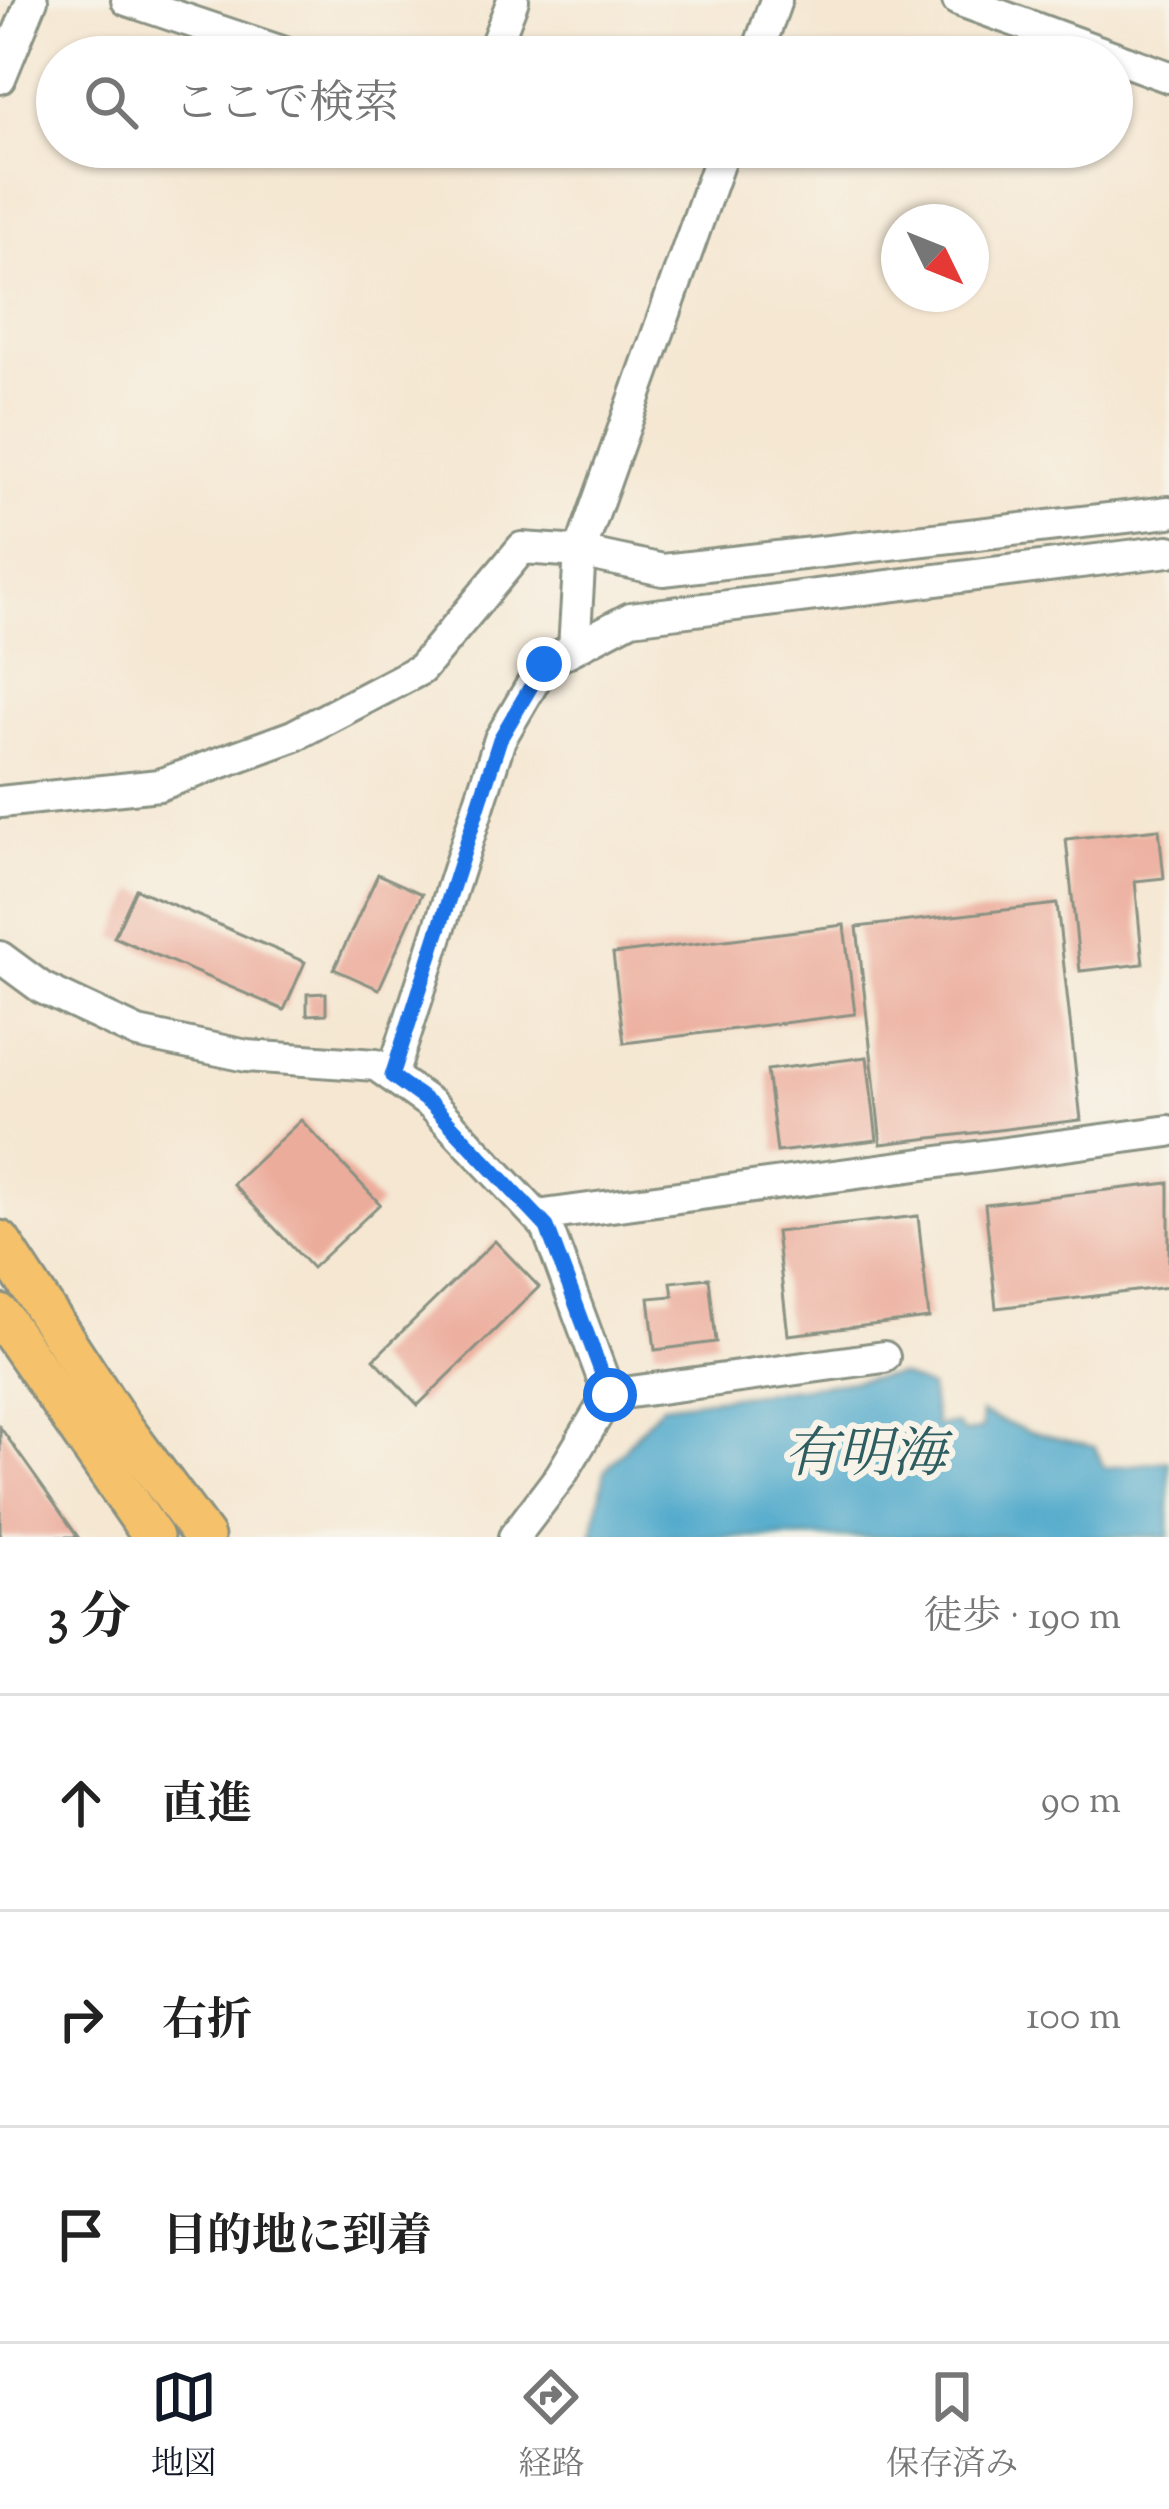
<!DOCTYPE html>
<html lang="ja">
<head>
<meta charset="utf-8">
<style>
	:root { --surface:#fff; --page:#f2f2f2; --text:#222; --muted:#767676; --line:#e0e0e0; --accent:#111827 }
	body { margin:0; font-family:"Sorts Mill Goudy","Noto Serif JP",serif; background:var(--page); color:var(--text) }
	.compass { position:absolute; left:881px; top:204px; width:108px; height:108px; border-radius:50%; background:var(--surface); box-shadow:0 3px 9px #0004; rotate:133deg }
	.stop { position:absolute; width:36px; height:36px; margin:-27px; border:9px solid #1a73e8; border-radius:50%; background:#fff }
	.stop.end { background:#1a73e8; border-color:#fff; box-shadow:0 3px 12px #0008 }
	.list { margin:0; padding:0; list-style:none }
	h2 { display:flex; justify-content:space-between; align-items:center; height:156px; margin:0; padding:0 48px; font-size:51px }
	h2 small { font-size:39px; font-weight:400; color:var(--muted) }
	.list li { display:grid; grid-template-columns:78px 1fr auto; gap:36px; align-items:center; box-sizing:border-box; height:216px; padding:0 48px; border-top:3px solid var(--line) }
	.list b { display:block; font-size:45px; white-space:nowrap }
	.list em { font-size:39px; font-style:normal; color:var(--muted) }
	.icon { flex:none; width:66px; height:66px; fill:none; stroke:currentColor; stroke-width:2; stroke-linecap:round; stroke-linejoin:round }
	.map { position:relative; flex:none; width:1169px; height:1537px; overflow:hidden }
	.search { position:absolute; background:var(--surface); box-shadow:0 3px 9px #0004; left:36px; right:36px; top:36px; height:132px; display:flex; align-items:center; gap:30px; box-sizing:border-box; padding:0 42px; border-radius:66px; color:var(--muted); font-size:45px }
	.sheet { height:804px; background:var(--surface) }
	nav { display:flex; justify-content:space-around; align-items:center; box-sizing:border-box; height:168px; border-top:3px solid var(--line); background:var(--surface); font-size:33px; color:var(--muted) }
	nav a { display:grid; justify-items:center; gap:6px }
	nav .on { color:var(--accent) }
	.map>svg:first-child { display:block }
	.water { fill:#4da8cb; stroke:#367280; stroke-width:3 }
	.building { fill:#ecac9b }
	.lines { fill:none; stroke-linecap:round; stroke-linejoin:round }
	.minor-casing { stroke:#8a9283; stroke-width:36 }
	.major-casing { stroke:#8a9283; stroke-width:45 }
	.minor { stroke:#fff; stroke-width:30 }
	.major { stroke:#f5c16b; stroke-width:39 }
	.route { stroke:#1a73e8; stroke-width:15 }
	.labels { text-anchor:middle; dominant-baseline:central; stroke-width:12; stroke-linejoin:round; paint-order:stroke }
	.water-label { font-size:54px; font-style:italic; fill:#2d5d61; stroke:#f7f3e8 }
</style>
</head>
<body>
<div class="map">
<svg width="1169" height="1537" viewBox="0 0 1169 1537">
	<rect width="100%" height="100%" fill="#f7f3e8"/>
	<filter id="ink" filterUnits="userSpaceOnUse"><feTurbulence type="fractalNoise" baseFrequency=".00833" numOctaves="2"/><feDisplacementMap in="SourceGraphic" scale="24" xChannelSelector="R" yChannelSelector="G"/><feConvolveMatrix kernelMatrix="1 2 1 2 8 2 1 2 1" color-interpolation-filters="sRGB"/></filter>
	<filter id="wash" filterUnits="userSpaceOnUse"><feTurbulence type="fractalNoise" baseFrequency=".004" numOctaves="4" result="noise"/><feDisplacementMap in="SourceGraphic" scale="48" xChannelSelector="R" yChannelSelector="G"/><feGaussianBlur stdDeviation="2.7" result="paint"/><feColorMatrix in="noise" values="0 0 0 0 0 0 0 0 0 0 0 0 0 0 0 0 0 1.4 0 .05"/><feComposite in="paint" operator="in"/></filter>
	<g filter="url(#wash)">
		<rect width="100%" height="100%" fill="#f5e7d2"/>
		<polygon class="water" points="899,1375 930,1388 936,1426 956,1424 964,1433 982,1429 981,1413 1026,1431 1095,1447 1104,1468 1169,1461 1169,1537 592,1537 605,1471 662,1405"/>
		<g id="blocks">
			<g class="building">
				<polygon points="1159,829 1164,878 1135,881 1143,964 1080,971 1066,839"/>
				<polygon points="378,874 422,894 379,989 334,969"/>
				<polygon points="136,889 305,962 284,1010 114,937"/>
				<polygon points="1057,904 1081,1120 881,1144 857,927"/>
				<polygon points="844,925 855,1014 624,1043 613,954"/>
				<polygon points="326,993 326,1014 307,1015 307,994"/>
				<polygon points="867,1057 877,1140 777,1152 767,1070"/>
				<polygon points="301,1120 380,1204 312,1268 233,1184"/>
				<polygon points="1169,1183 1169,1287 996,1308 985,1204"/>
				<polygon points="918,1216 929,1318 788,1335 776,1232"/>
				<polygon points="495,1241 539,1287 418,1405 374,1359"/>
				<polygon points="709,1278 716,1342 655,1350 649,1298 673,1296 671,1282"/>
				<polygon points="0,1427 78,1537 0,1537"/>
			</g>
		</g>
	</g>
	<g filter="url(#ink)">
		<use href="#blocks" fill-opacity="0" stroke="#8a9283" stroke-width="3"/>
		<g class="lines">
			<defs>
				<g id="minor">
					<polyline points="127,0 297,57"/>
					<polyline points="958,0 1169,77"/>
					<polyline points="491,57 513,0"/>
					<polyline points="756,57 776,0"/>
					<polyline points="0,78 32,0"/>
					<polyline points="574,648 580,552 724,147"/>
					<polyline points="0,802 159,785 293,736 421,669 522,548 580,552 663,570 1169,512"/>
					<polyline points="0,957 42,988 138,1033 247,1056 376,1065 432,1105 547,1227 609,1395"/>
					<polyline points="392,1076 500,739 544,664 631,618 1169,551"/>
					<polyline points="537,1216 1169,1131"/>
					<polyline points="609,1395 884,1357"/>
					<polyline points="514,1537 561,1475 609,1395"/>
				</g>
				<g id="major">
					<polyline points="0,1241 120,1424 204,1537"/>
					<polyline points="0,1315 153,1537"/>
				</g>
			</defs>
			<use href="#minor" class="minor-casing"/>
			<use href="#major" class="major-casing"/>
			<use href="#minor" class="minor"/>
			<use href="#major" class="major"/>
		</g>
	</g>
	<g class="lines" filter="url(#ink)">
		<polyline class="route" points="544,664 500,739 392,1076 432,1105 547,1227 610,1395"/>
	</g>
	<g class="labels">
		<g class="water-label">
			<text x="865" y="1458">有明海</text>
		</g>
	</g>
</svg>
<svg class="compass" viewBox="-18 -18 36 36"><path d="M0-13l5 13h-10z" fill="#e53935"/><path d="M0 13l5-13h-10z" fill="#767676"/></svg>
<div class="stop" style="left:610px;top:1395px"></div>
<div class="stop end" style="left:544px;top:664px"></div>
<div class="search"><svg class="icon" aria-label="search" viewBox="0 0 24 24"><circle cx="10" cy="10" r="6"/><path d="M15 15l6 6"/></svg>ここで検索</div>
</div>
<section class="sheet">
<h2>3 分<small>徒歩 · 190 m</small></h2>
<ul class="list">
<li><svg class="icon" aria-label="ahead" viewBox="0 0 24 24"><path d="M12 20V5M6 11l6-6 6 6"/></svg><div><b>直進</b></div><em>90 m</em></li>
<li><svg class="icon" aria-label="right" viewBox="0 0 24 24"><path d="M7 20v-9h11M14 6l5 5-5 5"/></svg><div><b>右折</b></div><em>100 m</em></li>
<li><svg class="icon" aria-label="arrive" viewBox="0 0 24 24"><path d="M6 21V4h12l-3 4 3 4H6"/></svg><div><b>目的地に到着</b></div></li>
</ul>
</section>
<nav>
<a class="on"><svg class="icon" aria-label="map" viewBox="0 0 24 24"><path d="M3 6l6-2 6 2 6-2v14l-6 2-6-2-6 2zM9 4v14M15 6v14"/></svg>地図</a>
<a><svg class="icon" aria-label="directions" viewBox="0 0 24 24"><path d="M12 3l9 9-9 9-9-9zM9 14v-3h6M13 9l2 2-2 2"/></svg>経路</a>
<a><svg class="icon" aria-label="saved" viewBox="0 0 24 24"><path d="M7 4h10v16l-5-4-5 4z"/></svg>保存済み</a>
</nav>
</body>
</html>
